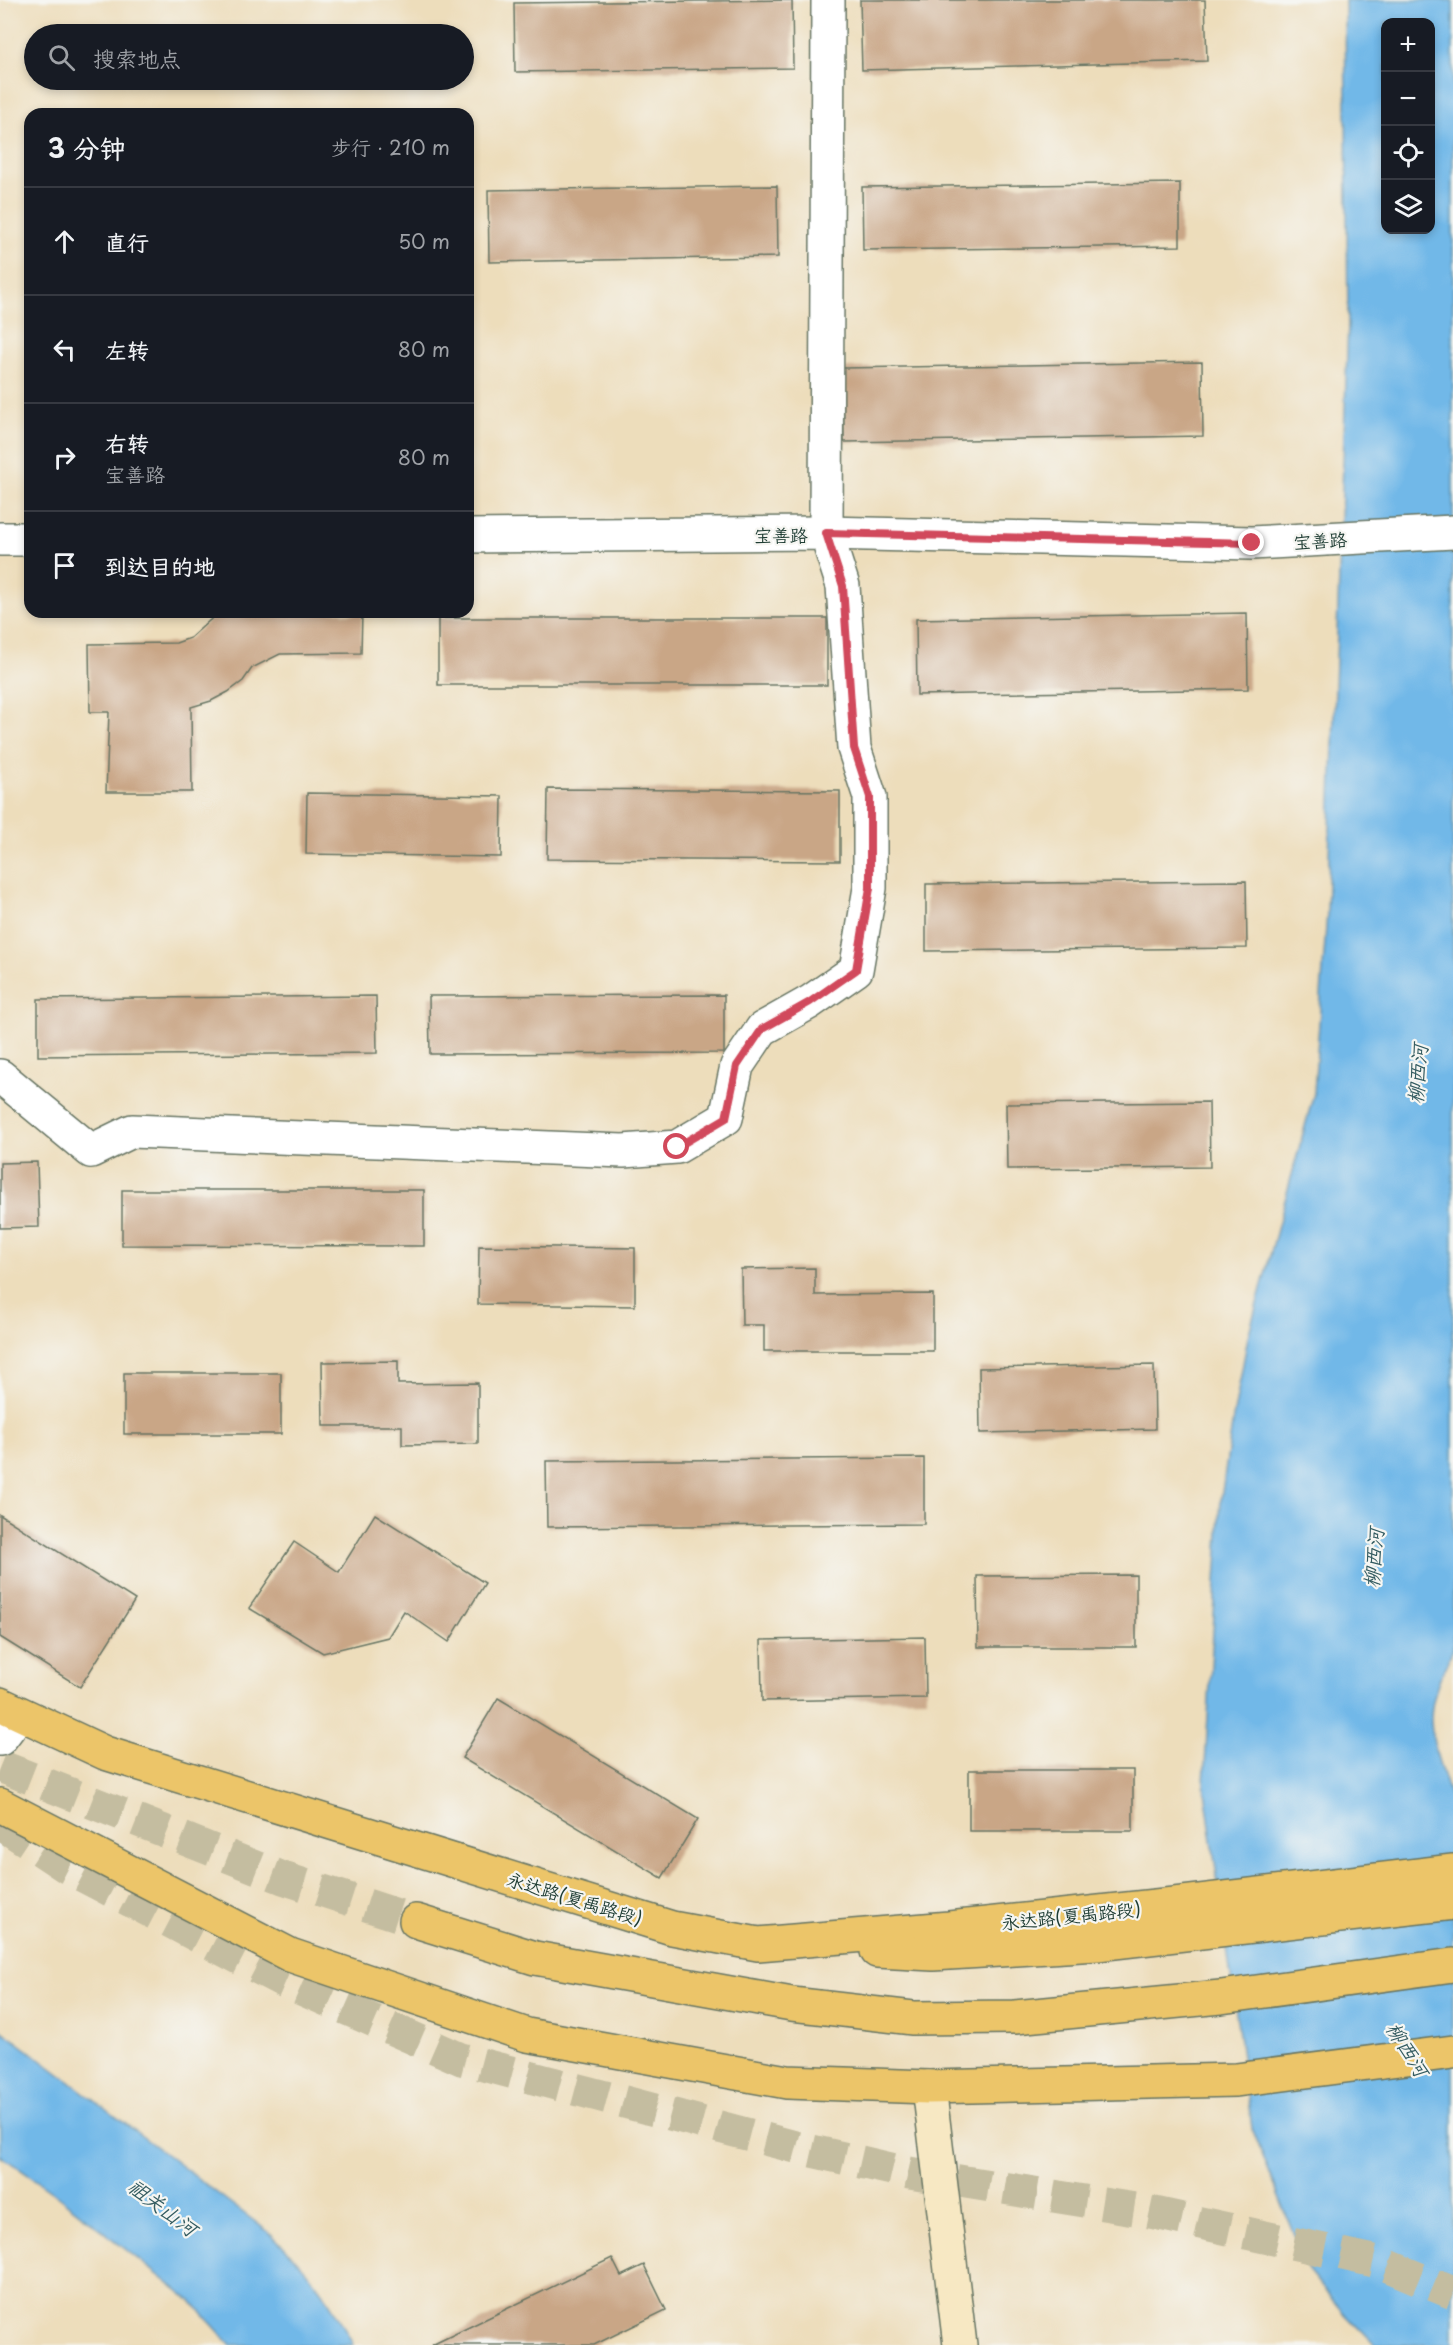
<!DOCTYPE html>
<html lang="zh">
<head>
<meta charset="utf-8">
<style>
	:root { --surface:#171b24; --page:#20242c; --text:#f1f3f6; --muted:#9ea1a6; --line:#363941 }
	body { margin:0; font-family:"Playpen Sans","LXGW WenKai TC",sans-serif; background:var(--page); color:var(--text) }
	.controls { position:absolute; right:18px; top:18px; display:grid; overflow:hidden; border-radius:12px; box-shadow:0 3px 9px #0003 }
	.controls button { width:54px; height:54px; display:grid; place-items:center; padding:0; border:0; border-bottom:2px solid var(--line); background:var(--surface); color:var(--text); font:30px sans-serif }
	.stop { position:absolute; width:18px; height:18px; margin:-14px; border:4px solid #d1495b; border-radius:50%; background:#fff }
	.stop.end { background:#d1495b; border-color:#fff; box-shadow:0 2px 6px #0008 }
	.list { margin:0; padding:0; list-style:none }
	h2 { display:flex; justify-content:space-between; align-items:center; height:78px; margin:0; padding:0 24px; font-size:26px }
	h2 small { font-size:20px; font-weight:400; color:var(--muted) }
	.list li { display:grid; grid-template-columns:39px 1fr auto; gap:18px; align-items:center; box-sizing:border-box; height:108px; padding:0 24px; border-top:2px solid var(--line) }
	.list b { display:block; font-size:22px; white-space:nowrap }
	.list p { margin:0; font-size:20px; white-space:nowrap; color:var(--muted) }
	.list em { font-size:20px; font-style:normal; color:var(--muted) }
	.icon { flex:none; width:33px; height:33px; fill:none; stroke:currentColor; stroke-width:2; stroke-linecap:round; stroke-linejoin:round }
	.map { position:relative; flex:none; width:1453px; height:2345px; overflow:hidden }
	.search { position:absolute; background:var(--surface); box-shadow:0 3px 9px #0003; left:24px; top:24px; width:450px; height:66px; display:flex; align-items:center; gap:15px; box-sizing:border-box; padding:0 21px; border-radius:33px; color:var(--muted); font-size:22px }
	.panel { position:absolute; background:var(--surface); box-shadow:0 3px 9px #0003; left:24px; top:108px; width:450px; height:510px; border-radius:18px }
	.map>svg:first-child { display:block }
	.water { fill:#71b8e8; stroke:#487a8e; stroke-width:1.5; fill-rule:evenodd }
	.building { fill:#c9a686 }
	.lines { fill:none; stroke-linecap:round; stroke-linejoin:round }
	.trunk-tunnel { stroke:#c4bda0; stroke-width:33; stroke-dasharray:33 16; stroke-linecap:butt }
	.minor-casing { stroke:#677563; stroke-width:36 }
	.tertiary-casing { stroke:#677563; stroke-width:36 }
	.secondary-casing { stroke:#677563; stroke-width:36 }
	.primary-casing { stroke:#677563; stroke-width:36 }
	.trunk-casing { stroke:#677563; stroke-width:36 }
	.minor { stroke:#fff; stroke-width:33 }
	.tertiary { stroke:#fff; stroke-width:33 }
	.secondary { stroke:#f7e8c3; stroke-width:33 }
	.primary { stroke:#ecc569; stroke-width:33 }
	.trunk { stroke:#ecc569; stroke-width:33 }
	.route { stroke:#d1495b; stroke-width:8 }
	.labels { text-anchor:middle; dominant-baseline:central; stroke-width:4.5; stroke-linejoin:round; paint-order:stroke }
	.street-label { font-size:18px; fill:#1f3d34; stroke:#f6f6f2 }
	.water-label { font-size:20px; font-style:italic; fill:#345c61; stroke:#f6f6f2 }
</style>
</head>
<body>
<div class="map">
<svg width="1453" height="2345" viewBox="0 0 1453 2345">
	<rect width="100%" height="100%" fill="#f6f6f2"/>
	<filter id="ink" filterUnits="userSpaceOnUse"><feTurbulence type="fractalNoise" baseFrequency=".0167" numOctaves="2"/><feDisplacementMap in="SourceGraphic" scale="12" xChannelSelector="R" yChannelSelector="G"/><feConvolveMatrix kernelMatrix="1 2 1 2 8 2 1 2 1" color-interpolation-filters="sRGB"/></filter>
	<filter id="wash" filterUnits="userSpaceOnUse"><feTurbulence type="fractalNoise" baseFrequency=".008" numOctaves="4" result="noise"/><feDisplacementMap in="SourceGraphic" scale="24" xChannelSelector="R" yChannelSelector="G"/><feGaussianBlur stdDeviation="1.35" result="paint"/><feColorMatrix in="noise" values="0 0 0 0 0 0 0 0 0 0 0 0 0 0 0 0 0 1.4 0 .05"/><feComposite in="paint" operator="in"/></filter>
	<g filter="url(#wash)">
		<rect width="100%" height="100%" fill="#edddbb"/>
		<g class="water">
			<path d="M1345,0H1453V1649C1443,1671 1431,1695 1431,1720C1432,1749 1445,1779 1453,1807V2345H1375L1340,2309L1308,2270L1252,2128L1204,1783L1221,1499L1233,1418L1248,1337L1314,1093L1327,913L1348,324ZM1386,22H1430V230H1386Z"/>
			<path d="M0,2029L270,2233C307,2268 332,2300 353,2345H231L190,2300L54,2193L0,2155Z"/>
		</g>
		<g id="blocks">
			<g class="building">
				<polygon points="792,0 793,68 515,72 514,3"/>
				<polygon points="860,0 1205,0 1207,61 862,70"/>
				<polygon points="1180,183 1180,246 863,250 862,187"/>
				<polygon points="777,186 778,257 489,262 488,190"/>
				<polygon points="1202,362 1203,436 844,442 843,368"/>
				<polygon points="219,612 343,612 343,614 362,614 361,653 280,654 252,668 243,681 228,692 211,701 191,707 192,792 106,792 109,712 90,712 89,644 176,643 190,638"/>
				<polygon points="1247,613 1248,689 917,695 916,619"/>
				<rect x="438" y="618" width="389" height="67"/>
				<polygon points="548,789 840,791 840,861 547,859"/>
				<polygon points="307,793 502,796 501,857 306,854"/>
				<polygon points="1246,881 1247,948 926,951 926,884"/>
				<polygon points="724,995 724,1053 430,1054 429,996"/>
				<polygon points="376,996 377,1053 38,1056 38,999"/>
				<polygon points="1209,1102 1210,1167 1007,1169 1006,1104"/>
				<polygon points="37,1162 39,1227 0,1228 0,1163"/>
				<polygon points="122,1190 424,1190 424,1246 122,1245"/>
				<polygon points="479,1246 635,1248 635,1306 478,1304"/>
				<polygon points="815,1268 815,1295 933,1294 933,1351 764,1351 764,1325 742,1325 741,1269"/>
				<polygon points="398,1361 398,1384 478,1383 478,1444 402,1445 402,1426 323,1426 322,1362"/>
				<polygon points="1154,1365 1155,1429 980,1433 979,1368"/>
				<rect x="124" y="1373" width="157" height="61"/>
				<polygon points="924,1458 924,1524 547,1527 546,1461"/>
				<polygon points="375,1514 485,1583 449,1642 404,1611 388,1637 323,1653 249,1608 294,1542 339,1572"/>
				<polygon points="0,1515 135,1600 80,1687 0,1637"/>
				<polygon points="1136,1575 1136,1647 978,1647 977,1576"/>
				<polygon points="925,1637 926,1698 762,1701 761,1640"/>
				<polygon points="498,1698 698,1819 662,1878 462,1758"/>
				<rect x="969" y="1770" width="164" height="61"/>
				<polygon points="612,2258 621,2276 644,2265 666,2310 594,2345 432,2345"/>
			</g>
		</g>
	</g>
	<g filter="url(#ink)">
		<use href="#blocks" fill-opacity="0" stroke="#677563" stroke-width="1.5"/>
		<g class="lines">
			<g class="trunk-tunnel">
				<polyline points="0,1766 283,1878 416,1921"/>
				<polyline points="0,1823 68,1868 283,1981 461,2059 803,2149 909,2173 1141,2210 1379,2262 1453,2293"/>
			</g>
			<defs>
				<g id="minor">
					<polyline points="468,536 826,533 1252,543 1453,532"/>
					<polyline points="0,539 30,539"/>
					<polyline points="0,1076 91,1151 132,1131 623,1151 677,1147 726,1118 737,1066 762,1029 810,1002 856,970 870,888 870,797 854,748 843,586 826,533 828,0"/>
				</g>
				<polyline id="tertiary" points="0,1739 19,1714"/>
				<polyline id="secondary" points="929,2087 960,2345"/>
				<g id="primary">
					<polyline points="0,1704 105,1753 672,1928 758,1944 949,1928 1174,1904 1453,1871"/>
					<polyline points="0,1805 290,1955 527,2035 787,2082 929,2087 1236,2080 1453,2052"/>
					<polyline points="877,1951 933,1954 1097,1944 1453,1903"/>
				</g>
				<polyline id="trunk" points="416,1921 535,1958 792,2004 913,2018 1015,2017 1221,1997 1453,1965"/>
			</defs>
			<use href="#minor" class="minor-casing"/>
			<use href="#tertiary" class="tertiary-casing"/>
			<use href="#secondary" class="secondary-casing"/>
			<use href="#primary" class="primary-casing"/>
			<use href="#trunk" class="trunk-casing"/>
			<use href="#minor" class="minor"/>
			<use href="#tertiary" class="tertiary"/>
			<use href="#secondary" class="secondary"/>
			<use href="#primary" class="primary"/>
			<use href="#trunk" class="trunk"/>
		</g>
	</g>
	<g class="lines" filter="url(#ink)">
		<polyline class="route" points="677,1147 726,1118 737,1066 762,1029 810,1002 856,970 870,888 870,797 854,748 843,586 826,533 1252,543"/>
	</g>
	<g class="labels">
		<g class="street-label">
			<text x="781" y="534">宝善路</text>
			<text transform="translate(1320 540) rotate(-3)">宝善路</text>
			<text transform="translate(575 1898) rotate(17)">永达路(夏禹路段)</text>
			<text transform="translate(1071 1915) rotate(-6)">永达路(夏禹路段)</text>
		</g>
		<g class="water-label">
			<text transform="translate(1417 1074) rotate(-85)">柳西河</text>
			<text transform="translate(1373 1558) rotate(-85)">柳西河</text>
			<text transform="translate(1408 2049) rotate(58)">柳西河</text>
			<text transform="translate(163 2207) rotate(37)">祖关山河</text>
		</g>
	</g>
</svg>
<div class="controls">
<button>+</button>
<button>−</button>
<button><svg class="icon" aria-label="locate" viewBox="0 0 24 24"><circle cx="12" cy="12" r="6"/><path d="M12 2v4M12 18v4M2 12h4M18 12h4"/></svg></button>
<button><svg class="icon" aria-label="layers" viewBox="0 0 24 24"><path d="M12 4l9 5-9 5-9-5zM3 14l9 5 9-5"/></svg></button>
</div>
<div class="stop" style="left:677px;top:1147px"></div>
<div class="stop end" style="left:1252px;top:543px"></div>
<div class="search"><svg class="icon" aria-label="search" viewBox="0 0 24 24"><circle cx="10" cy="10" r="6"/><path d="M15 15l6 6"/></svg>搜索地点</div>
<section class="panel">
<h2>3 分钟<small>步行 · 210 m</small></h2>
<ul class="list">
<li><svg class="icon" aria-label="ahead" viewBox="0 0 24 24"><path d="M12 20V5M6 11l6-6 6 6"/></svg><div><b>直行</b></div><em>50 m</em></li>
<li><svg class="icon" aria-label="left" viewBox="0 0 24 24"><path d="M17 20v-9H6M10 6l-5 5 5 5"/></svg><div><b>左转</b></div><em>80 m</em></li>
<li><svg class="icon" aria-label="right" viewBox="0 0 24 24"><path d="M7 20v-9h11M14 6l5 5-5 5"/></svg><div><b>右转</b><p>宝善路</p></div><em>80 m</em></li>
<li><svg class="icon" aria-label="arrive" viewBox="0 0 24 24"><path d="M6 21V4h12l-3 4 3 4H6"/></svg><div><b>到达目的地</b></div></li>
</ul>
</section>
</div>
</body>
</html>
